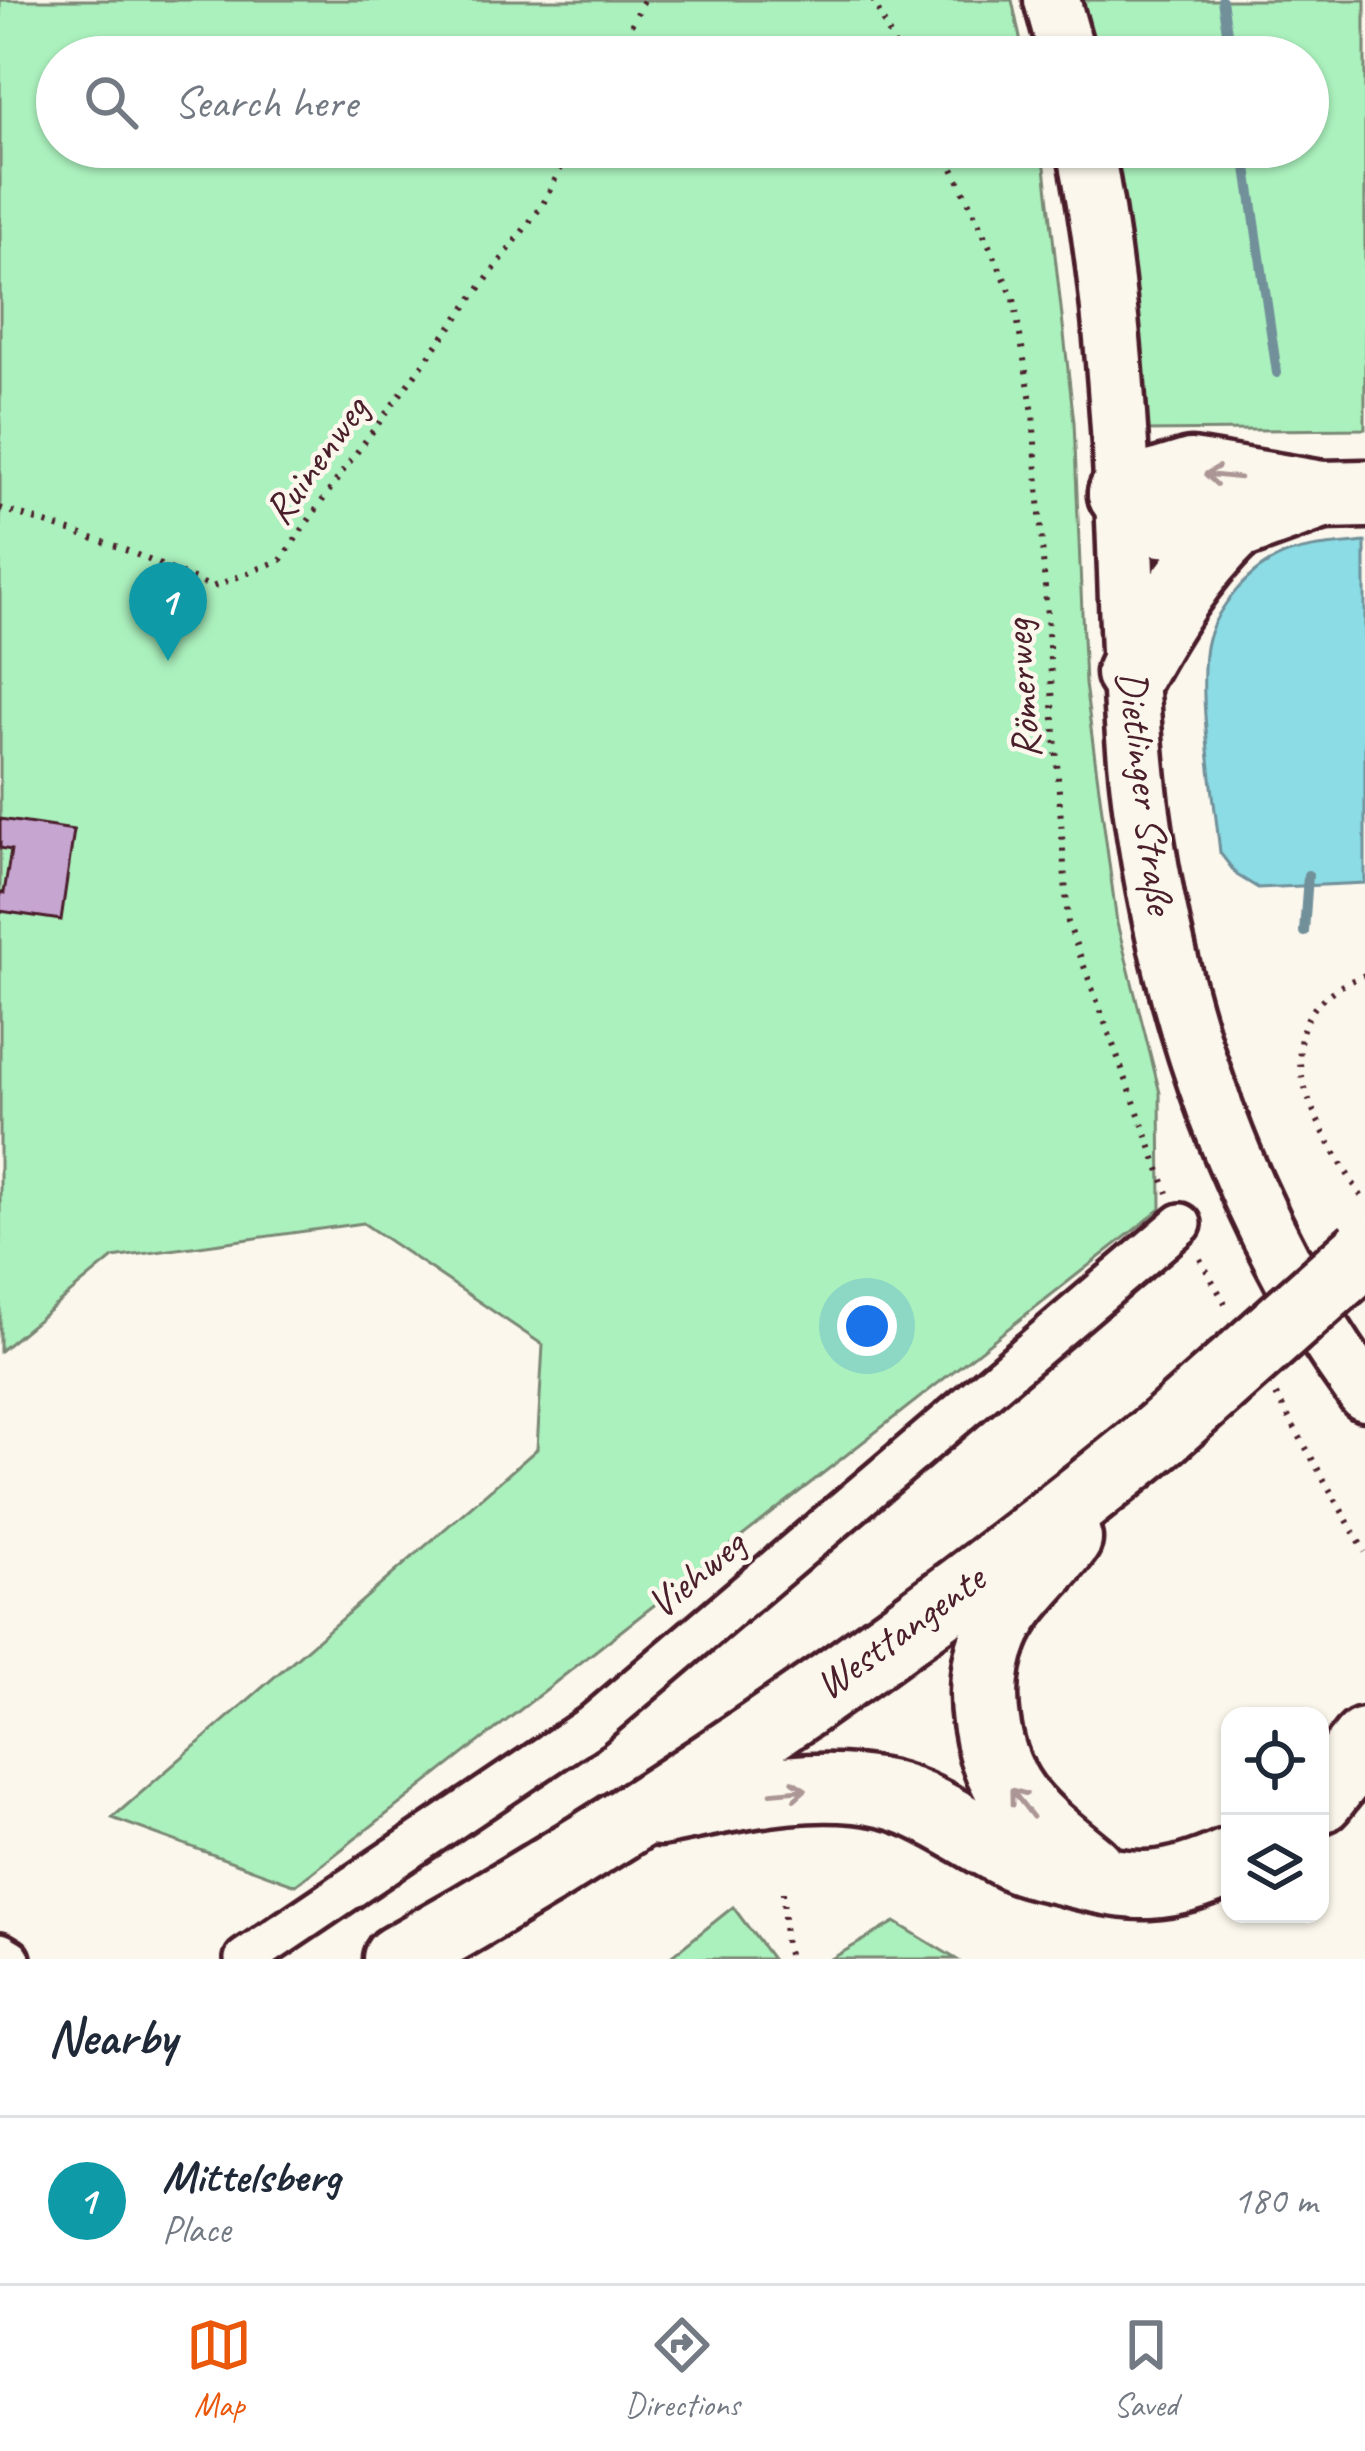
<!DOCTYPE html>
<html lang="en">
<head>
<meta charset="utf-8">
<style>
	:root { --surface:#fff; --page:#f2f2f3; --text:#1f2937; --muted:#747a83; --line:#e0e1e3; --accent:#ea580c }
	body { margin:0; font-family:Caveat,sans-serif; background:var(--page); color:var(--text) }
	.controls { position:absolute; right:36px; bottom:36px; display:grid; overflow:hidden; border-radius:24px; box-shadow:0 3px 9px #0004 }
	.controls button { width:108px; height:108px; display:grid; place-items:center; padding:0; border:0; border-bottom:3px solid var(--line); background:var(--surface); color:var(--text); font:60px sans-serif }
	.you { position:absolute; left:867px; top:1326px; width:42px; height:42px; margin:-30px; border:9px solid #fff; border-radius:50%; background:#1a73e8; box-shadow:0 0 0 18px #1a73e833 }
	.badge { display:grid; place-items:center; width:78px; height:78px; border-radius:50%; background:var(--accent); color:#fff; font-size:39px; font-weight:700 }
	.pin { position:absolute; translate:-50% -99px; filter:drop-shadow(0 3px 6px #0008) }
	.pin::after { content:''; position:absolute; top:63px; width:42px; height:36px; background:inherit; clip-path:polygon(0 0,100% 0,50% 100%) }
	.list { margin:0; padding:0; list-style:none }
	h2 { display:flex; justify-content:space-between; align-items:center; height:156px; margin:0; padding:0 48px; font-size:51px }
	h2 small { font-size:39px; font-weight:400; color:var(--muted) }
	.list li { display:grid; grid-template-columns:78px 1fr auto; gap:36px; align-items:center; box-sizing:border-box; height:168px; padding:0 48px; border-top:3px solid var(--line) }
	.list b { display:block; font-size:45px; white-space:nowrap }
	.list p { margin:0; font-size:39px; white-space:nowrap; color:var(--muted) }
	.list em { font-size:39px; font-style:normal; color:var(--muted) }
	.icon { flex:none; width:66px; height:66px; fill:none; stroke:currentColor; stroke-width:2; stroke-linecap:round; stroke-linejoin:round }
	.map { position:relative; flex:none; width:1365px; height:1959px; overflow:hidden }
	.search { position:absolute; background:var(--surface); box-shadow:0 3px 9px #0004; left:36px; right:36px; top:36px; height:132px; display:flex; align-items:center; gap:30px; box-sizing:border-box; padding:0 42px; border-radius:66px; color:var(--muted); font-size:45px }
	.sheet { height:324px; background:var(--surface) }
	nav { display:flex; justify-content:space-around; align-items:center; box-sizing:border-box; height:168px; border-top:3px solid var(--line); background:var(--surface); font-size:33px; color:var(--muted) }
	nav a { display:grid; justify-items:center; gap:6px }
	nav .on { color:var(--accent) }
	.map>svg:first-child { display:block }
	.green { fill:#abf1bd; stroke:#7a8874; stroke-width:3 }
	.water { fill:#8bdce4; stroke:#71909a; stroke-width:3 }
	.lines { fill:none; stroke-linecap:round; stroke-linejoin:round }
	.stream { stroke:#71909a; stroke-width:10 }
	.building { fill:#c6a6d1; stroke:#4a1f2b; stroke-width:3 }
	.street-casing { stroke:#4a1f2b; stroke-width:48 }
	.secondary-casing { stroke:#4a1f2b; stroke-width:63 }
	.highway-casing { stroke:#4a1f2b; stroke-width:75 }
	.path { stroke:#4a1f2b; stroke-width:6; stroke-dasharray:3 9; stroke-linecap:butt }
	.street { stroke:#fbf7ec; stroke-width:39 }
	.secondary { stroke:#fbf7ec; stroke-width:54 }
	.highway { stroke:#fbf7ec; stroke-width:66 }
	.highway-bridge-casing { stroke:#4a1f2b; stroke-width:75; stroke-linecap:butt }
	.highway-bridge { stroke:#fbf7ec; stroke-width:66 }
	.oneway { stroke:#ab9695 }
	.labels { text-anchor:middle; dominant-baseline:central; stroke-width:9; stroke-linejoin:round; paint-order:stroke }
	.street-label { font-size:42px; fill:#4a1f2b; stroke:#fbf7ec }
</style>
</head>
<body>
<div class="map">
<svg width="1365" height="1959" viewBox="0 0 1365 1959">
	<rect width="100%" height="100%" fill="#fbf7ec"/>
	<filter id="ink" filterUnits="userSpaceOnUse"><feTurbulence type="fractalNoise" baseFrequency=".00833" numOctaves="2"/><feDisplacementMap in="SourceGraphic" scale="24" xChannelSelector="R" yChannelSelector="G"/><feConvolveMatrix kernelMatrix="1 2 1 2 8 2 1 2 1" color-interpolation-filters="sRGB"/></filter>
	<g filter="url(#ink)">
		<g class="green">
			<polygon points="0,0 1012,0 1024,57 57,57 57,147 1041,147 1045,167 1074,422 1085,684 1117,923 1160,1093 1161,1209 296,1885 112,1818 537,1449 543,1345 363,1223 113,1258 0,1351"/>
			<polygon points="1084,0 1365,0 1365,429 1142,431 1113,147 1308,147 1308,57 1096,57"/>
			<polygon points="733,1907 772,1959 668,1959"/>
			<polygon points="895,1922 956,1959 831,1959"/>
		</g>
		<path class="water" d="M1365,542V883L1258,888L1237,875L1220,853C1215,801 1195,683 1208,638C1218,606 1250,569 1282,556C1307,546 1338,545 1365,542Z"/>
		<g class="lines">
			<g class="stream">
				<polyline points="1222,0 1231,57"/>
				<polyline points="1244,147 1277,373"/>
				<polyline points="1304,932 1308,875"/>
			</g>
		</g>
		<polygon class="building" points="0,819 74,830 61,920 0,911 0,892 4,893 11,850 0,848"/>
		<g class="lines">
			<defs>
				<g id="street">
					<polyline points="0,1953 10,1959"/>
					<polyline points="245,1959 591,1726 1181,1224"/>
				</g>
				<g id="secondary">
					<polyline points="1052,0 1068,57"/>
					<path d="M1085,147C1108,262 1117,382 1123,498C1128,601 1128,704 1141,806C1169,1014 1241,1223 1365,1393"/>
				</g>
				<g id="highway">
					<polyline points="1122,494 1191,473 1322,495 1365,494"/>
					<polyline points="1122,494 1161,523 1234,527 1322,495"/>
					<path d="M1130,673C1160,619 1189,571 1234,527"/>
					<path d="M1068,1539C1045,1571 1009,1599 995,1636C974,1688 984,1762 1021,1805C1041,1829 1067,1848 1091,1868"/>
					<polyline points="1320,1799 1365,1742"/>
					<path d="M659,1812C733,1798 811,1777 886,1794C935,1806 973,1838 1018,1859C1034,1866 1054,1868 1071,1873C1139,1890 1165,1891 1230,1862"/>
					<path d="M397,1959C666,1808 924,1628 1162,1433"/>
				</g>
			</defs>
			<use href="#street" class="street-casing"/>
			<use href="#secondary" class="secondary-casing"/>
			<use href="#highway" class="highway-casing"/>
			<g class="path">
				<polyline points="873,0 900,57"/>
				<polyline points="615,57 644,0"/>
				<polyline points="943,147 1014,299 1033,413 1068,923 1168,1193"/>
				<polyline points="0,508 116,546 212,587 281,560 348,464 543,204 571,147"/>
				<path d="M1365,975C1244,1019 1319,1129 1365,1202"/>
				<polyline points="1200,1259 1229,1310"/>
				<polyline points="1276,1395 1365,1552"/>
				<polyline points="783,1892 785,1946 790,1959"/>
			</g>
			<use href="#street" class="street"/>
			<use href="#secondary" class="secondary"/>
			<use href="#highway" class="highway"/>
			<defs>
				<polyline id="highway-bridge" points="1162,1433 1365,1252"/>
			</defs>
			<use href="#highway-bridge" class="highway-bridge-casing"/>
			<use href="#highway-bridge" class="highway-bridge"/>
		</g>
		<defs><path id="oneway-shaft" d="M-6 0H5M1.5-3L5.5 0L1.5 3" fill="none" stroke-width="1.6" stroke-linecap="round" stroke-linejoin="round" transform="scale(3)"/></defs>
		<g class="oneway">
			<use href="#oneway-shaft" transform="translate(1222 476) rotate(-174)"/>
			<use href="#oneway-shaft" transform="translate(789 1791) rotate(-5)"/>
			<use href="#oneway-shaft" transform="translate(1022 1803) rotate(-128)"/>
		</g>
	</g>
	<g class="labels">
		<g class="street-label">
			<text transform="translate(316 460) rotate(-54)">Ruinenweg</text>
			<text transform="translate(1022 689) rotate(-94)">Römerweg</text>
			<text transform="translate(1146 792) rotate(83)">Dietlinger Straße</text>
			<text transform="translate(696 1574) rotate(-40)">Viehweg</text>
			<text transform="translate(900 1632) rotate(-36)">Westtangente</text>
		</g>
	</g>
</svg>
<div class="controls">
<button><svg class="icon" aria-label="locate" viewBox="0 0 24 24"><circle cx="12" cy="12" r="6"/><path d="M12 2v4M12 18v4M2 12h4M18 12h4"/></svg></button>
<button><svg class="icon" aria-label="layers" viewBox="0 0 24 24"><path d="M12 4l9 5-9 5-9-5zM3 14l9 5 9-5"/></svg></button>
</div>
<div class="you"></div>
<div class="pin badge" style="left:168px;top:661px;background:#0f9aa8">1</div>
<div class="search"><svg class="icon" aria-label="search" viewBox="0 0 24 24"><circle cx="10" cy="10" r="6"/><path d="M15 15l6 6"/></svg>Search here</div>
</div>
<section class="sheet">
<h2>Nearby<small></small></h2>
<ul class="list">
<li><span class="badge" style="background:#0f9aa8">1</span><div><b>Mittelsberg</b><p>Place</p></div><em>180 m</em></li>
</ul>
</section>
<nav>
<a class="on"><svg class="icon" aria-label="map" viewBox="0 0 24 24"><path d="M3 6l6-2 6 2 6-2v14l-6 2-6-2-6 2zM9 4v14M15 6v14"/></svg>Map</a>
<a><svg class="icon" aria-label="directions" viewBox="0 0 24 24"><path d="M12 3l9 9-9 9-9-9zM9 14v-3h6M13 9l2 2-2 2"/></svg>Directions</a>
<a><svg class="icon" aria-label="saved" viewBox="0 0 24 24"><path d="M7 4h10v16l-5-4-5 4z"/></svg>Saved</a>
</nav>
</body>
</html>
